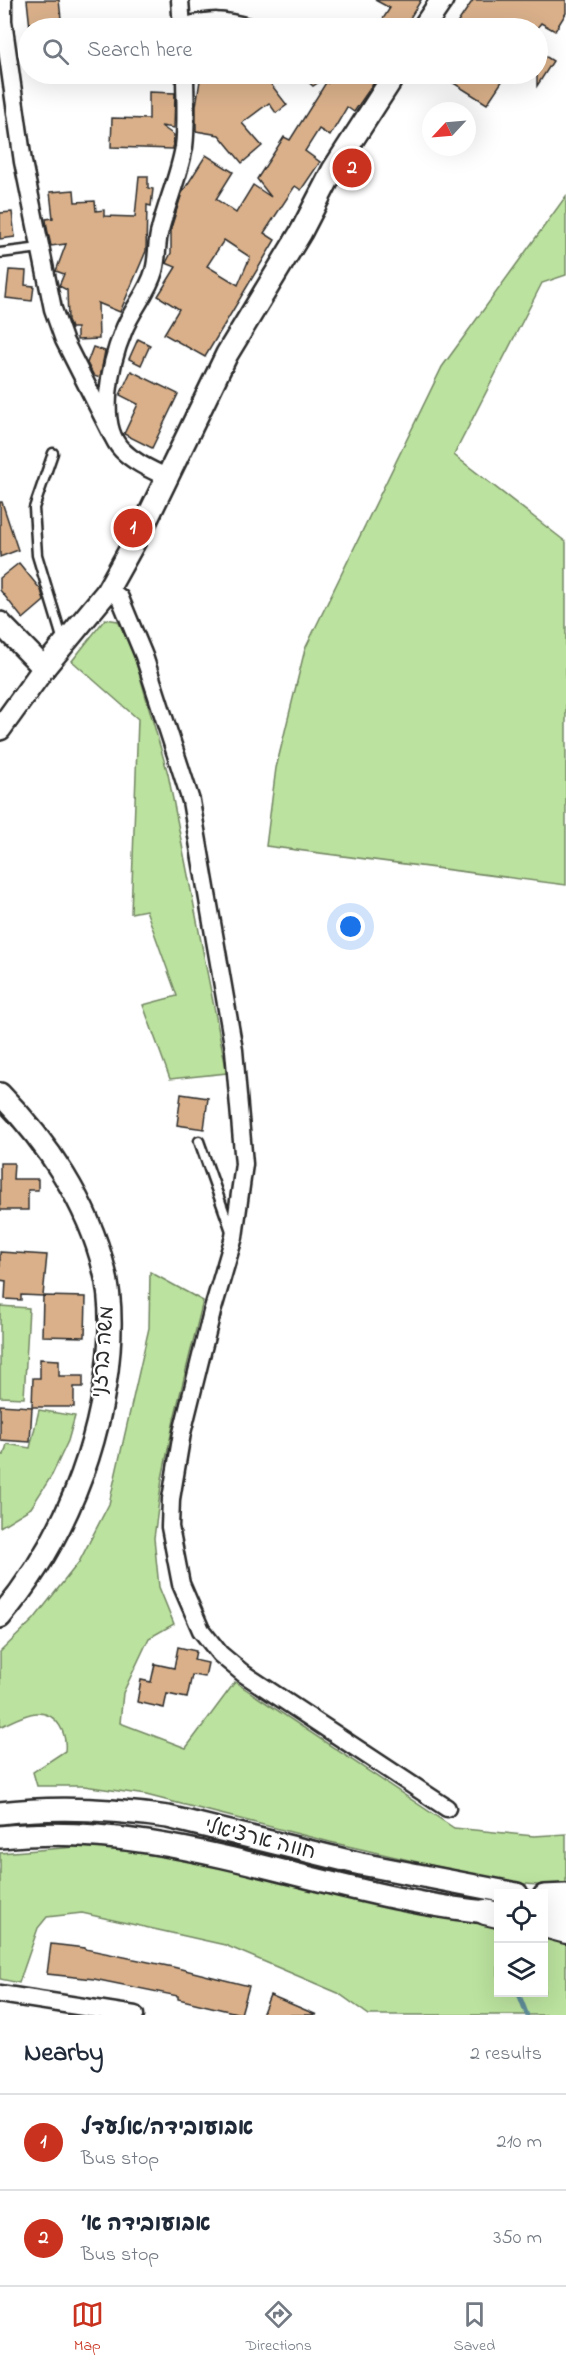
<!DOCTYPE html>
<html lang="en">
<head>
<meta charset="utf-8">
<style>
	:root { --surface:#fff; --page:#f2f2f3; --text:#1f2937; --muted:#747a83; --line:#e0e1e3; --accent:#c8321e }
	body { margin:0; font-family:"Indie Flower","Playpen Sans Hebrew",sans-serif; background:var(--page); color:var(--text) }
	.controls { position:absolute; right:18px; bottom:18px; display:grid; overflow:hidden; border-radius:0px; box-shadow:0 6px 24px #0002 }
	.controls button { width:54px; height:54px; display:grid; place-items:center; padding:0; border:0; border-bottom:2px solid var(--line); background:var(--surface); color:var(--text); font:30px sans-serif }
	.compass { position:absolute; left:422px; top:102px; width:54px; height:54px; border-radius:50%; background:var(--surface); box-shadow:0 6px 24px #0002; rotate:244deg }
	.you { position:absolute; left:351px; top:927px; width:21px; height:21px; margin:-15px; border:4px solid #fff; border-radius:50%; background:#1a73e8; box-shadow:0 0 0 9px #1a73e833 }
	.badge { display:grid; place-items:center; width:39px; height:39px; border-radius:50%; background:var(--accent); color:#fff; font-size:20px; font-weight:700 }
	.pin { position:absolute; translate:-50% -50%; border:3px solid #fff; box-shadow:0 2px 6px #0006 }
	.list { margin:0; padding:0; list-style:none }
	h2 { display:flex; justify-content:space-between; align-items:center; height:78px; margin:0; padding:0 24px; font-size:26px }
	h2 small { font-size:20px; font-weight:400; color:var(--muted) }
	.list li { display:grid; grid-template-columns:39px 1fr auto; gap:18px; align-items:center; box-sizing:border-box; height:96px; padding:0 24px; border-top:2px solid var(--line) }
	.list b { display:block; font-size:22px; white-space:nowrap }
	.list p { margin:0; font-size:20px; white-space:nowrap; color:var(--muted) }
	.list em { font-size:20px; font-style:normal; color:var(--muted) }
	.icon { flex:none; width:33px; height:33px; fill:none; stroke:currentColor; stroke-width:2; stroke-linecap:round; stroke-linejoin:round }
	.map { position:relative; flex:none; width:566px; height:2015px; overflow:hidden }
	.search { position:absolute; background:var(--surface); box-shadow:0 6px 24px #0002; left:18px; right:18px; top:18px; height:66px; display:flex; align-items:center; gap:15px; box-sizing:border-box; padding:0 21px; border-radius:33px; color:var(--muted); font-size:22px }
	.sheet { height:270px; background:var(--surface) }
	nav { display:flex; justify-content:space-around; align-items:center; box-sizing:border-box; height:84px; border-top:2px solid var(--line); background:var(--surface); font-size:16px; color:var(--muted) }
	nav a { display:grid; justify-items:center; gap:3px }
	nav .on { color:var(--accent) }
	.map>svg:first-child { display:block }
	.green { fill:#bbe29e; stroke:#738664; stroke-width:1.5 }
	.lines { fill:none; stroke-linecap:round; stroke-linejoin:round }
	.stream { stroke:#608d99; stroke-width:4.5 }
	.building { fill:#d9b08a; stroke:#2b2b2b; stroke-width:1.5; fill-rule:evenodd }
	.service-casing { stroke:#2b2b2b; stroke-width:13 }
	.minor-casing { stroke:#2b2b2b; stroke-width:21 }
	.tertiary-casing { stroke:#2b2b2b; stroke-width:26 }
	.secondary-casing { stroke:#2b2b2b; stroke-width:28 }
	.service { stroke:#fff; stroke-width:8 }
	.minor { stroke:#fff; stroke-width:16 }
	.tertiary { stroke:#fff; stroke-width:21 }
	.secondary { stroke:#fff; stroke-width:24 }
	.labels { text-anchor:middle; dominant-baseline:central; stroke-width:4.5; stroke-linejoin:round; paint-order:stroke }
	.street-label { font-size:21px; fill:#2b2b2b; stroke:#fff }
</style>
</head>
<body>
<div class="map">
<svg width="566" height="2015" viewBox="0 0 566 2015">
	<rect width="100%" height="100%" fill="#fff"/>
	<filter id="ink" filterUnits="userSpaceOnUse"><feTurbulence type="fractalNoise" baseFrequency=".0167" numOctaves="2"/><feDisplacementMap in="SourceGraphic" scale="12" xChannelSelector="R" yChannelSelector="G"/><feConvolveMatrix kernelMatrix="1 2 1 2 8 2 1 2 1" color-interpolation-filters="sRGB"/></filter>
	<g filter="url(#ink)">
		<g class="green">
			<polygon points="566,196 566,275 542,283 454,455 566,542 566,885 266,846 276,768 305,649 442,367"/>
			<polygon points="105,619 118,621 133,652 168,774 227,1073 170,1079 143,1005 177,996 146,910 131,913 138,719 72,661"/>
			<path d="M150,1272L203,1301L175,1415L162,1479L154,1538L159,1587L174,1624L149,1638L123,1693L120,1723L186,1748L235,1682L454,1828L534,1836L566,1834V1883L558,1887L505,1882L330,1842L146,1795L84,1786H37L33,1772L65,1751C67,1734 58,1713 37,1713C26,1713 10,1722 0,1727V1652L34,1619L79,1562L109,1504L149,1328Z"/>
			<polygon points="0,1306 29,1308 24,1398 0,1397"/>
			<polygon points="39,1410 75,1416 68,1441 52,1475 31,1508 0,1527 0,1454 4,1455 7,1444 30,1448"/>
			<polygon points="76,1847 102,1847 212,1863 498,1927 498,1992 544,1992 544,1937 566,1942 566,2015 369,2015 338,1993 225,1945 82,1913 47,1917 38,1928 19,1983 0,1979 0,1853"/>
		</g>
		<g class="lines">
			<polyline class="stream" points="518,1992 527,2015"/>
		</g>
		<g class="building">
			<polygon points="27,0 59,0 62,28 30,28"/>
			<polygon points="375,0 421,0 404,28 377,28 390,8"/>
			<polygon points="473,0 566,0 566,13 555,31 541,23 537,28 454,28"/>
			<polygon points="537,51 553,61 537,86"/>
			<polygon points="201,74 263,74 287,105 276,113 269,103 242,123 262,146 242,163 219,135 196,131 196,106"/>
			<polygon points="299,74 331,74 313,86"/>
			<path d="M334,74H380L354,112L347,107L330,136L319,129L305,151L320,162L301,190L295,186L264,233L275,240L205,357L164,334L179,309L158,296L176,267L166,263L171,253V228L182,193L206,155L233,172L216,199L236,213L253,185L271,197L257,179L284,137L290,140L327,81L328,83ZM224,240L250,257L238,285L207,266Z"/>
			<polygon points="439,74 507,74 487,104"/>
			<polygon points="149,92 175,93 174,128 161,126 174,135 173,149 111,147 112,118 149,119"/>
			<polygon points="139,176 148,176 148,188 153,189 151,206 147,205 146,251 120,312 98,303 99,339 77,340 77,328 71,328 68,320 67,290 59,286 64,274 56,271 66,244 51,246 47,228 46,219 53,218 50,192 74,190 75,202 95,201 96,211 104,210 104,216 135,217"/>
			<polygon points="12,212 15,237 0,239 0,213"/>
			<polygon points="9,270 26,271 25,285 34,286 32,301 6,298"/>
			<polygon points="138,339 150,345 141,365 129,359"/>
			<polygon points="93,347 105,351 100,378 94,376 87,363"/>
			<polygon points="131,371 178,394 152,448 124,434 138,404 120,395"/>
			<polygon points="0,502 2,502 18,550 0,557"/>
			<polygon points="19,563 41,590 44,601 23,619 0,590 0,578"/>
			<polygon points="181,1094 208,1098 204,1129 177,1125"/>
			<polygon points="0,1163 14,1163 13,1179 38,1179 38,1190 28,1190 28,1210 0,1210"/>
			<polygon points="0,1252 47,1255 43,1296 21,1295 21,1300 5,1299 6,1281 0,1280"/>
			<polygon points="43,1296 86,1297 85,1337 42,1336"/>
			<polygon points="40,1359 59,1360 59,1376 83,1376 83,1387 74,1387 74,1407 32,1407 30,1442 0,1440 0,1405 32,1407 33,1378 40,1378"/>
			<polygon points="178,1647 196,1651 194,1660 208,1663 205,1677 192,1675 187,1698 167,1694 164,1708 137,1702 141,1680 151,1682 155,1664 174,1668"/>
			<polygon points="51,1944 85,1948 85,1949 173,1967 249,1986 241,2014 178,1999 178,1996 94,1979 47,1974"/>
			<polygon points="270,1995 317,2015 262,2015"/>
		</g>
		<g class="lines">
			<defs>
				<g id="service">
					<polyline points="0,253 40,248"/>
					<polyline points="53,453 34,508 37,555 63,641"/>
					<polyline points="199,1141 231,1231"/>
				</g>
				<g id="minor">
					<polyline points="3,0 3,21 23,162 53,309 64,340 112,435"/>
					<polyline points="180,0 182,28"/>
					<path d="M182,27C212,19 222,19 252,28"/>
					<path d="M168,478C152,470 135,463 122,450C96,424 111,361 123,332C131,310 148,293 154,271C158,257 156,243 160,230C167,202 179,176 184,147C187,123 185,97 185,74"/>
					<polyline points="108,589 120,598 144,656 191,801 234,1050 244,1164 234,1237 212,1312 182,1433 171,1499 170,1527 181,1584 201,1630 220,1654 244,1674 447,1808"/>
					<polyline points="0,1994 135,2015"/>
				</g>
				<g id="tertiary">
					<polyline points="423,28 442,0"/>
					<polyline points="0,623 44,668"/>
					<polyline points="0,729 44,668 106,593 146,521 227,354 301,232 333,170 395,74"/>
					<path d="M0,1094C47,1142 88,1203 104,1269C111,1295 111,1324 109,1351C101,1448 63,1543 0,1617"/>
					<path d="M0,1813C57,1806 111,1809 168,1817L361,1864L517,1894"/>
					<path d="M0,1837C171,1818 330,1900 498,1913"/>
					<polyline points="544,1896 566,1895"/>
					<polyline points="544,1915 566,1915"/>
				</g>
				<g id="secondary">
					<polyline points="485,1912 498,1915"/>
					<polyline points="544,1925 566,1931"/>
				</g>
			</defs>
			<use href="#service" class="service-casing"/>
			<use href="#minor" class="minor-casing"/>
			<use href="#tertiary" class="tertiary-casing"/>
			<use href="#secondary" class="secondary-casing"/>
			<use href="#service" class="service"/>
			<use href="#minor" class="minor"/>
			<use href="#tertiary" class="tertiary"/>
			<use href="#secondary" class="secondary"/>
		</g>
	</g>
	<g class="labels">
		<g class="street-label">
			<text transform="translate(104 1352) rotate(-85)">משה ברזני</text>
			<text transform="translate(260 1840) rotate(14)">חווה ארציאלי</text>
		</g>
	</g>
</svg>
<div class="controls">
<button><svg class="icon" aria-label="locate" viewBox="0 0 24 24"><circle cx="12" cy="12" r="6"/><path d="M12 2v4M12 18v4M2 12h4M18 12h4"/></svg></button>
<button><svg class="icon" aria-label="layers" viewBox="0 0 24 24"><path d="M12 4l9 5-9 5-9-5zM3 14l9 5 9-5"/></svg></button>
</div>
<svg class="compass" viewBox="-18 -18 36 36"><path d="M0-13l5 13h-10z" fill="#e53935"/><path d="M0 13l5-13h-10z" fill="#747a83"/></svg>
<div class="you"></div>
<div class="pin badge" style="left:133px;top:528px">1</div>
<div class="pin badge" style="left:352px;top:168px">2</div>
<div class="search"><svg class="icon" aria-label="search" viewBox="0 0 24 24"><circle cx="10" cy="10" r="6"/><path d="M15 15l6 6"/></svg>Search here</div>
</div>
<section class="sheet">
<h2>Nearby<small>2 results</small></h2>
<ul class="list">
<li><span class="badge">1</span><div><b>אבועובידה/אלעדל</b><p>Bus stop</p></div><em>210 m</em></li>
<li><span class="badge">2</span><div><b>אבועובידה א׳</b><p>Bus stop</p></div><em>350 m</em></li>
</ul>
</section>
<nav>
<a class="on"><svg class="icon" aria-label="map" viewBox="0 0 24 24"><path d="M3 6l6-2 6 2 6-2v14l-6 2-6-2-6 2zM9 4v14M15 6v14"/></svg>Map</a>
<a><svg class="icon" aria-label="directions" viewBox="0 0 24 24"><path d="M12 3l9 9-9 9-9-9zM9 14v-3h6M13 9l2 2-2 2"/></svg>Directions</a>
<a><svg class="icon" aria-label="saved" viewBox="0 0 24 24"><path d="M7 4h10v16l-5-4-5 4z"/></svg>Saved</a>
</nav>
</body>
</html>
